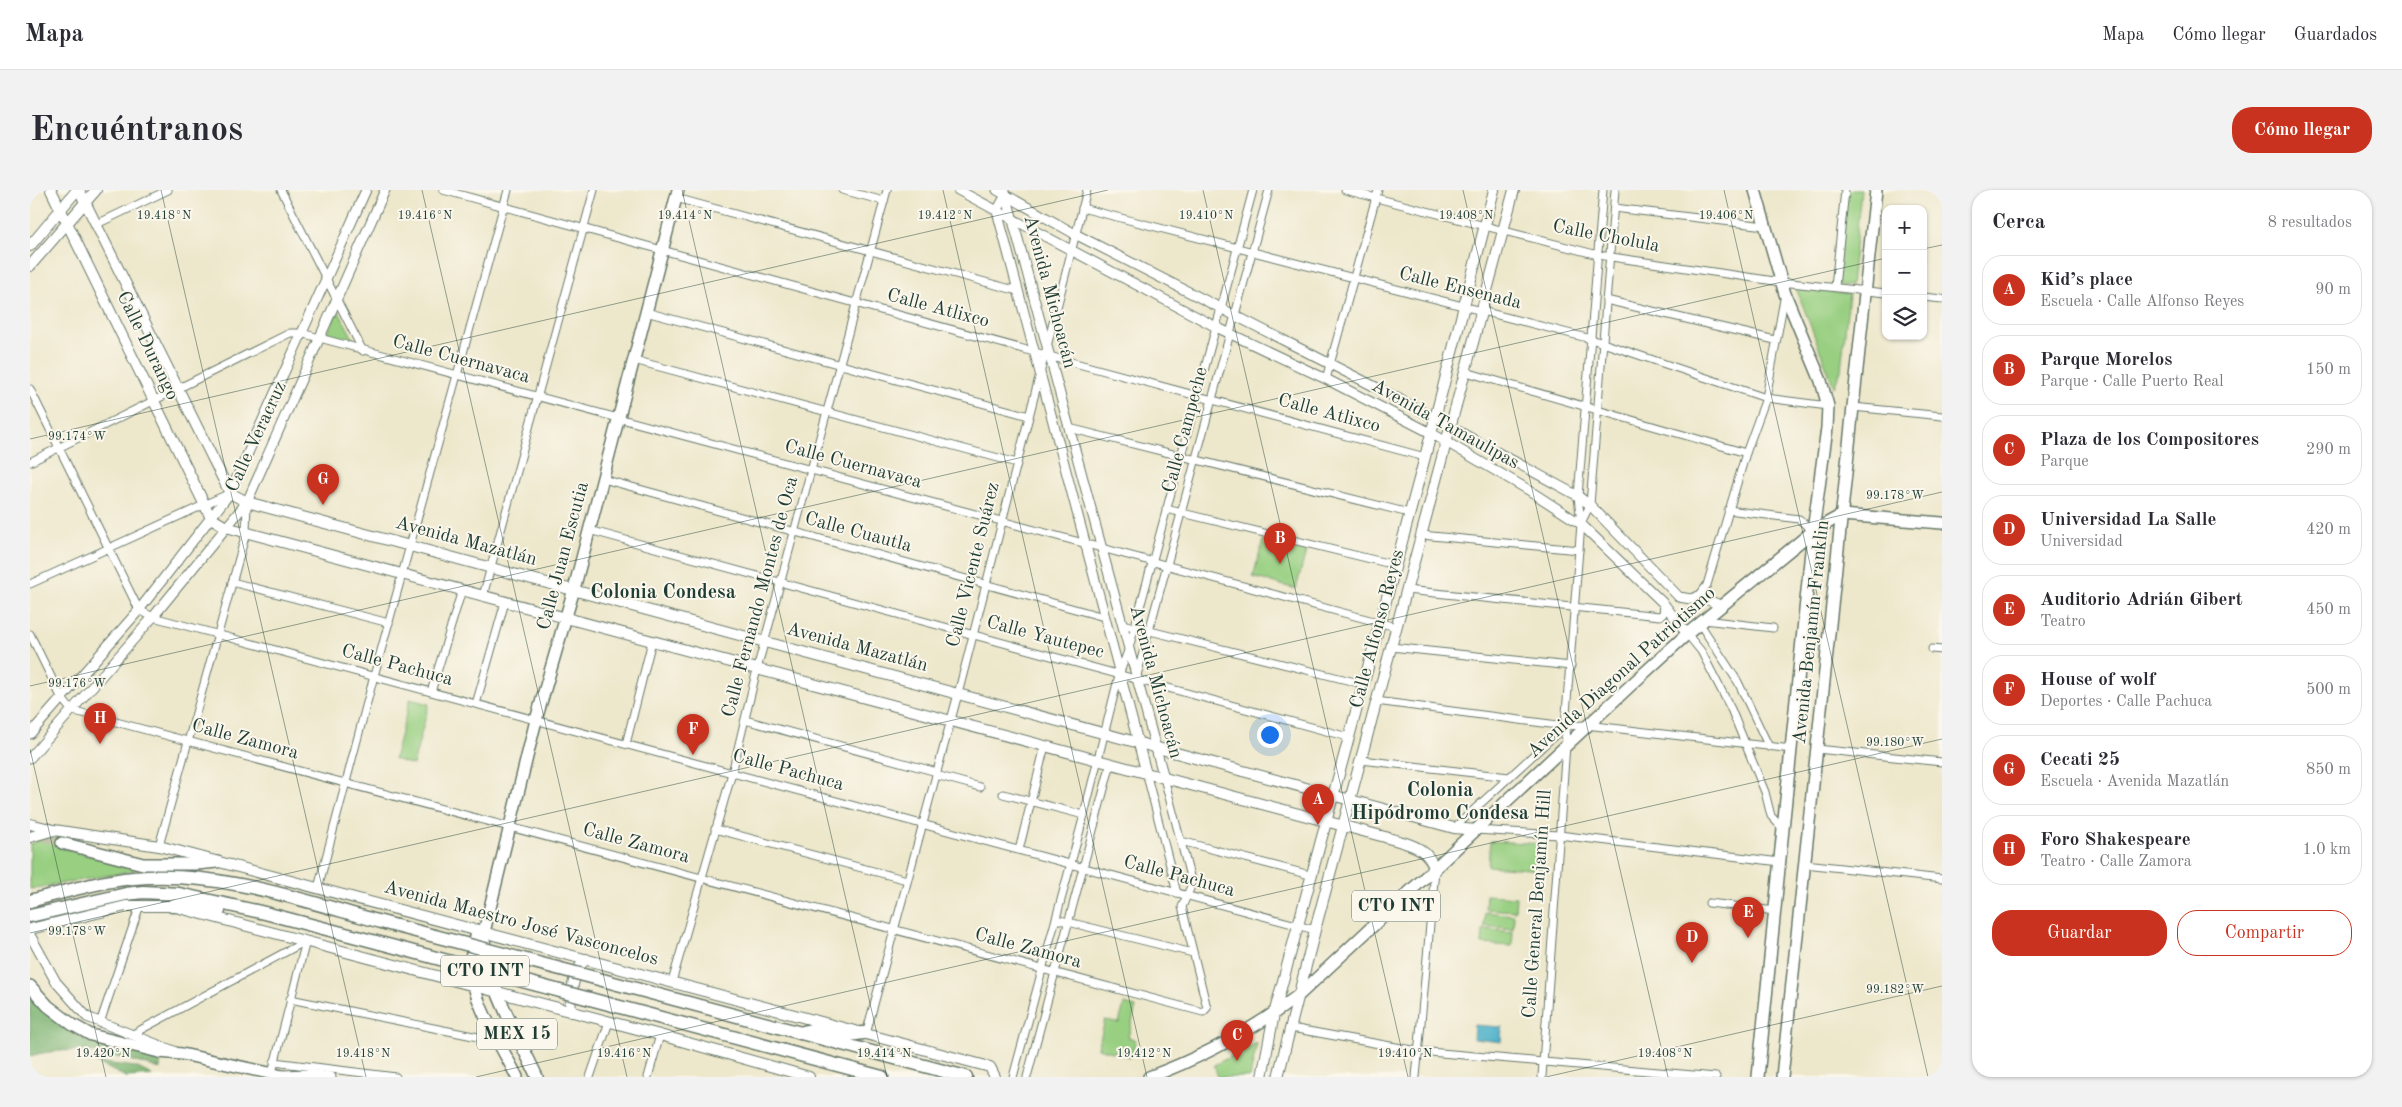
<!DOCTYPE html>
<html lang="es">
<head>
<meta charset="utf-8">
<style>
	:root { --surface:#fff; --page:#f2f2f3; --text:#2b2b33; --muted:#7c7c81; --line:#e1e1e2; --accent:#c8321e }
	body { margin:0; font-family:"Old Standard TT",serif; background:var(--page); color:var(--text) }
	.controls { position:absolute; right:15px; top:15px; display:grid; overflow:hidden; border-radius:10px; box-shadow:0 1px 4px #0004 }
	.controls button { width:45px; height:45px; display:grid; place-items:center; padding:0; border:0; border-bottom:1px solid var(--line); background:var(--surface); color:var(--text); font:25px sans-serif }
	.you { position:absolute; left:1239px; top:544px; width:18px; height:18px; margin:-12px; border:4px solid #fff; border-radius:50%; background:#1a73e8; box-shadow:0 0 0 8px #1a73e833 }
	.badge { display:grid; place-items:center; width:32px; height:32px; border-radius:50%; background:var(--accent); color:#fff; font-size:16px; font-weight:700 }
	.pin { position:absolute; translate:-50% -41px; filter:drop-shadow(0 1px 2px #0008) }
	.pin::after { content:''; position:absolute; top:26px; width:18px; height:15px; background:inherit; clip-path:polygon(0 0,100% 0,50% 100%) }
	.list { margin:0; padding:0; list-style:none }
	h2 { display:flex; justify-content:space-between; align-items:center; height:65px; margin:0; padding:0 20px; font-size:21px }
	h2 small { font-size:16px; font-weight:400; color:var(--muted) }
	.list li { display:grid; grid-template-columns:32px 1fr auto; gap:15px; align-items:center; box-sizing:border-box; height:70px; margin:0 10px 10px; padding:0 10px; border:1px solid var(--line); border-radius:20px }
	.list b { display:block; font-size:19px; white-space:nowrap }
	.list p { margin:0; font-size:16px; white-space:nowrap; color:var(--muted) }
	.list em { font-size:16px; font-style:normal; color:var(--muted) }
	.actions { display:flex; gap:10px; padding:15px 20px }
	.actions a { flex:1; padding:11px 0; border:1px solid var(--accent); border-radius:20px; text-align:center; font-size:18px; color:var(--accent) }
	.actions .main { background:var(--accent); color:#fff }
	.icon { flex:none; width:28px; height:28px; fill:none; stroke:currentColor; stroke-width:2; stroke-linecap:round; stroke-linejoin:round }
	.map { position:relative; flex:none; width:1912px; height:887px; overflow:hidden; border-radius:20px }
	header { display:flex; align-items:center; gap:30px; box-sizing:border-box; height:70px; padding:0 25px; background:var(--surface); border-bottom:1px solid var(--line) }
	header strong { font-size:24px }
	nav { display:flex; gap:28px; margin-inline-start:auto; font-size:18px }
	.intro { display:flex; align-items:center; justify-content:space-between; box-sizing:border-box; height:120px; padding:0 30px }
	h1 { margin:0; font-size:35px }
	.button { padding:12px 22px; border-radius:20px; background:var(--accent); color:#fff; font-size:18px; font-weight:700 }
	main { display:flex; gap:30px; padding:0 30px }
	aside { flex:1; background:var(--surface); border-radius:20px; box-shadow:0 1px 4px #0004 }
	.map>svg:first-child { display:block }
	.green { fill:#98cf81; stroke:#5c865a }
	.forest { fill:#7ab26f; stroke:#4c7852 }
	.water { fill:#47aec7; stroke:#33767e }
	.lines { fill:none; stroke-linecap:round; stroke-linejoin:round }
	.primary-tunnel { stroke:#c4c5ad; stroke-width:11; stroke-dasharray:11 5.5; stroke-linecap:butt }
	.minor-casing { stroke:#677869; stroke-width:9 }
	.tertiary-casing { stroke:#677869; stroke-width:11 }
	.secondary-casing { stroke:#677869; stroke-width:12 }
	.primary-casing { stroke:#677869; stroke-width:14 }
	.motorway-casing { stroke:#677869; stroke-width:15 }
	.minor { stroke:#fff; stroke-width:7 }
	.tertiary { stroke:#fff; stroke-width:9 }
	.secondary { stroke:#fff; stroke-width:10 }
	.primary { stroke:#fff; stroke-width:11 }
	.motorway { stroke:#fff; stroke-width:12 }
	.motorway-bridge-casing { stroke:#677869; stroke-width:15; stroke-linecap:butt }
	.motorway-bridge { stroke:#fff; stroke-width:12 }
	.ticks { fill:none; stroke:#1f3d34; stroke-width:1; stroke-opacity:0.45 }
	.labels { text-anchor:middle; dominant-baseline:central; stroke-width:4; stroke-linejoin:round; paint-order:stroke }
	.shield { fill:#fbf7ec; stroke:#61756b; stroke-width:1 }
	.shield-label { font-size:18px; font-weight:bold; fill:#1f3d34 }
	.street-label { font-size:19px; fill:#1f3d34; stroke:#fbf7ec }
	.neighbourhood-label { font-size:20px; font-weight:bold; fill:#1f3d34; stroke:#fbf7ec }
	.ticks-label { font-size:12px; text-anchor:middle; fill:#1f3d34; stroke:#fbf7ec; stroke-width:4; stroke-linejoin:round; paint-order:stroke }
</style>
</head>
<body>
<header>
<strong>Mapa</strong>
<nav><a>Mapa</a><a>Cómo llegar</a><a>Guardados</a></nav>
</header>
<div class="intro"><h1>Encuéntranos</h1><a class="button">Cómo llegar</a></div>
<main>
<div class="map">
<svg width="1912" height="887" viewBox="0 0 1912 887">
	<rect width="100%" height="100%" fill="#fbf7ec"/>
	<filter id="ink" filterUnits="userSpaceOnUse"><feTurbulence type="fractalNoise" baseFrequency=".02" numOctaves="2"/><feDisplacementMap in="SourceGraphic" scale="10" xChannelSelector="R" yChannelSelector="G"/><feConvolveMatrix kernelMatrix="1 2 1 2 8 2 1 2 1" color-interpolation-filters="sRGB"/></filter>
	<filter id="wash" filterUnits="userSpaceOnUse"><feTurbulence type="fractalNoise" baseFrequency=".0096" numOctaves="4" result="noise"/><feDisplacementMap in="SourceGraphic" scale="20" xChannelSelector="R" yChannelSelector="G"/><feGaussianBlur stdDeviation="1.12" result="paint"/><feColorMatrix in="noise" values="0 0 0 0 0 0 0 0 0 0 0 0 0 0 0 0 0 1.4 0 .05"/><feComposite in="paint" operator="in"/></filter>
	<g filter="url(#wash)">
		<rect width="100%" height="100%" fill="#ede7cb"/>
		<g class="green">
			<polygon points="1817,0 1831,0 1821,96 1807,95"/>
			<polygon points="1766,98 1819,104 1811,180 1804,197"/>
			<polygon points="308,120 326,154 296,147"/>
			<polygon points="1233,350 1276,361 1266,399 1223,387"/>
			<polygon points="380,509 399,514 383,575 364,569"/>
			<polygon points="32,647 30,657 109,680 0,699 0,654 14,649"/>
			<polygon points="1460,651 1515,654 1513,680 1458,676"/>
			<polygon points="1456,705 1486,707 1485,721 1455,719"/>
			<polygon points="1455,722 1484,725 1483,739 1454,736"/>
			<polygon points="1453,739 1483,742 1482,756 1452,754"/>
			<polygon points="1094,814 1106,817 1098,847 1106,850 1101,867 1068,858 1075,830 1089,833"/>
			<polygon points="1227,853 1220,887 1188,887 1184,875"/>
		</g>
		<g class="forest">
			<path d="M0,806L16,822L47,845L131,870L130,879C87,866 45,853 0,866Z"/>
			<polygon points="65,872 106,877 122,885 96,887"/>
		</g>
		<polygon class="water" points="1444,835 1472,837 1471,852 1443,849"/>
	</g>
	<g filter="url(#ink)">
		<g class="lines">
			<polyline class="primary-tunnel" points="0,640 32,653"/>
			<defs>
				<g id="minor">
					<polyline points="251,0 333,161"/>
					<polyline points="413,0 1004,162 1395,267"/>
					<polyline points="812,0 854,11"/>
					<polyline points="1315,0 1568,65 1751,92 1856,103"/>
					<polyline points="646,8 988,101"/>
					<polyline points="1052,18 1561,149 1736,208 1798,216"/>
					<polyline points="1584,18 1735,36"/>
					<polyline points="67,34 138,0"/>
					<polyline points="1805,97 1815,0"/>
					<polyline points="1893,107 1912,109"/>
					<polyline points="1576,110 1745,150"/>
					<polyline points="616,122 999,226"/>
					<polyline points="604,170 987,273"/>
					<polyline points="1436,182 1716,263"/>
					<polyline points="1296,189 1348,0"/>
					<polyline points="0,199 109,420 123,427 1285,740"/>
					<polyline points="1823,217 1912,226"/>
					<polyline points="1039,238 1379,323"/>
					<polyline points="0,272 260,143 271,143 1366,437"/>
					<polyline points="573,289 1074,427"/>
					<polyline points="1136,319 1365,375"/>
					<polyline points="1698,320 1769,329 1783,341"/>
					<polyline points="1551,333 1560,315 1585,0"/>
					<polyline points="559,340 1318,547"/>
					<polyline points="1391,345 1549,360"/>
					<polyline points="202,392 359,433"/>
					<polyline points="0,394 200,303"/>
					<polyline points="1376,400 1630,426 1633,424 1634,414"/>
					<polyline points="453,406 564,0"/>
					<polyline points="1669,406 1677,395 1716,263 1736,208 1755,104"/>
					<polyline points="1674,430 1743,438"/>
					<polyline points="1092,434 1333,494"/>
					<polyline points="1670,434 1708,492 1739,557"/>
					<polyline points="0,444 31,507 41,520 1173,822 1177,818 1152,717 1162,694 1134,588"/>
					<polyline points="1657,444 1671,461 1701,519 1735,602 1741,626 1753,639"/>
					<polyline points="1361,457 1541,476"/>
					<polyline points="1902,459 1912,460"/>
					<polyline points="1107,485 1239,0"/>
					<polyline points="401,502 432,400"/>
					<polyline points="1346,511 1535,536 1556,535 1762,559"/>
					<polyline points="446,514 475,412"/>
					<polyline points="715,530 907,582"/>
					<polyline points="596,554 622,451"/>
					<polyline points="1787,559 1912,572"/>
					<polyline points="1331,570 1479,587"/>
					<polyline points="1116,582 1147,703"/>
					<polyline points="906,585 950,597"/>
					<polyline points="973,604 1054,625"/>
					<polyline points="1424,638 1535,536"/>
					<polyline points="685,639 877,690"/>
					<polyline points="1446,640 1529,645 1750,672"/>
					<polyline points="1151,651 1280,685"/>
					<polyline points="129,656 216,343 217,312"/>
					<polyline points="989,660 1015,556"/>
					<polyline points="1775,674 1912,689"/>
					<polyline points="288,698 344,486 478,0"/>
					<polyline points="1679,713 1745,721"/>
					<polyline points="1026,729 1163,763"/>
					<polyline points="642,792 702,583 727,479 857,0"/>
					<polyline points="260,809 468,851"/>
					<polyline points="70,833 110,715"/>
					<polyline points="1261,838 1388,861 1686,887"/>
					<polyline points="836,844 928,504 1057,0"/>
					<polyline points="101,845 276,751"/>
					<polyline points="244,872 366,887"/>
					<polyline points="242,883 276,751"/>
					<polyline points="560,887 579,832"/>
					<polyline points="618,887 630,845"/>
					<polyline points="983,887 1054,625 1089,485 1099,458 1223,0"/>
					<polyline points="997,887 1081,573"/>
					<polyline points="1386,887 1405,680"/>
					<polyline points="1512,887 1536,555 1535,536 1551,334 1548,306 1573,0"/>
				</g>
				<g id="tertiary">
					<polyline points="928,0 1186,137 1296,189 1401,243 1497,299 1551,334 1634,414 1657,444"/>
					<polyline points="967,0 1045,44 1369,209 1548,306 1560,315 1649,407 1661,409 1669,406 1692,416"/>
					<polyline points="975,1 1134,588"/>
					<polyline points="976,5 967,21 1116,582"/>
					<polyline points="0,544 109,420 200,303 336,0"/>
					<polyline points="0,568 123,427 217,312 355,0"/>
					<polyline points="0,745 26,792 57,827 144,861"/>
					<polyline points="253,885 280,884 301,887"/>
				</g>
				<g id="secondary">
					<path d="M21,0L181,328L196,337L1355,647C1377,654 1397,655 1405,680"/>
					<polyline points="49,0 200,303 217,312 1424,638 1446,640"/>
					<polyline points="0,56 47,0"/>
					<polyline points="0,76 66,0"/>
					<polyline points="0,634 20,639"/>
					<polyline points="0,647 24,640 129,656 960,877 965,887"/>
					<polyline points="0,739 96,716 142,716 630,845 779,887"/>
					<path d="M541,822C539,807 544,779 556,769"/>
					<polyline points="1232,887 1244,824 1395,267 1464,0"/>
					<polyline points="1248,887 1285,740 1484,0"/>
				</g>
				<g id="primary">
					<polyline points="1725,0 1755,104 1791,191 1798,216 1797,238 1783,341 1728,887"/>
					<polyline points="32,653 113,674 167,674 187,672"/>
					<path d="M448,740C444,753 440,764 441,778C442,811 472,857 487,887"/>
					<polyline points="0,796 18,816 43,835 61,845 129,862 152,864 257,887"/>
					<path d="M507,887C488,845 453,788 454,742L506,530L544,399L648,0"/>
					<path d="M1119,887C1173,867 1223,840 1269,805L1600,496L1657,444L1783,341L1812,325L1912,333"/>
					<polyline points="1752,887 1846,0"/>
				</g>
				<g id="motorway">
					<path d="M0,711C34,702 69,691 104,688C189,680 274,711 355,733"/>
					<polyline points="142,716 161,715 189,721"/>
					<polyline points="0,726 96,704 113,702 149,704 235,723 350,753"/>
					<polyline points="565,788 936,887"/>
					<polyline points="560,809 852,887"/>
					<polyline points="770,843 788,838 819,845 833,843"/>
				</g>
			</defs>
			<use href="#minor" class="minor-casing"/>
			<use href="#tertiary" class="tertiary-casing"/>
			<use href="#secondary" class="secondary-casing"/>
			<use href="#primary" class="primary-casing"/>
			<use href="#motorway" class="motorway-casing"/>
			<use href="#minor" class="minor"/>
			<use href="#tertiary" class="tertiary"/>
			<use href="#secondary" class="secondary"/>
			<use href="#primary" class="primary"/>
			<use href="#motorway" class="motorway"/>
			<defs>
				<g id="motorway-bridge">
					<polyline points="355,733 565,788"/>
					<polyline points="350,753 560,809"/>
				</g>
			</defs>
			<use href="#motorway-bridge" class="motorway-bridge-casing"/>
			<use href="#motorway-bridge" class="motorway-bridge"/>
		</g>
	</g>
	<path class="ticks" d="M131,0L336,887M392,0L597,887M652,0L857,887M913,0L1117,887M1173,0L1378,887M1433,0L1638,887M1694,0L1898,887M0,2L8,0M1893,59L1912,55M0,249L1078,0M0,496L1856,68M0,559L76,887M0,743L1912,302M446,887L1912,549M1516,887L1912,796"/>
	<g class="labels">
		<g class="shield">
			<rect x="1322" y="700.5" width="88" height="31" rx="4"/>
			<rect x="411" y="765.5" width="88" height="31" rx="4"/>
			<rect x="447" y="828.5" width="80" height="31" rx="4"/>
		</g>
		<g class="shield-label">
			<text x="1366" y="716">CTO INT</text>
			<text x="455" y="781">CTO INT</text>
			<text x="487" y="844">MEX 15</text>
		</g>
		<g class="street-label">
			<text transform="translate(1576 47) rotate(11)">Calle Cholula</text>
			<text transform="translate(1430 99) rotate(14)">Calle Ensenada</text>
			<text transform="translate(1019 102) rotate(75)">Avenida Michoacán</text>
			<text transform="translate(908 119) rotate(15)">Calle Atlixco</text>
			<text transform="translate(117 156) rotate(64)">Calle Durango</text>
			<text transform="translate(431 170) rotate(15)">Calle Cuernavaca</text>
			<text transform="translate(1299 224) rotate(15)">Calle Atlixco</text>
			<text transform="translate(1415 235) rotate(29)">Avenida Tamaulipas</text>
			<text transform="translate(1156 240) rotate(-75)">Calle Campeche</text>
			<text transform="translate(227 247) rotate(-65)">Calle Veracruz</text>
			<text transform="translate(823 275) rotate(15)">Calle Cuernavaca</text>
			<text transform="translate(828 343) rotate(15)">Calle Cuautla</text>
			<text transform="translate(436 352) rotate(15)">Avenida Mazatlán</text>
			<text transform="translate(534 366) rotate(-75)">Calle Juan Escutia</text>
			<text transform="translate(944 375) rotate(-76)">Calle Vicente Suárez</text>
			<text transform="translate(731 407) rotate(-75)">Calle Fernando Montes de Oca</text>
			<text transform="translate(1348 439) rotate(-75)">Calle Alfonso Reyes</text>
			<text transform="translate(1782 442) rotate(-84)">Avenida Benjamín Franklin</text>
			<text transform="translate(1015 448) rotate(15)">Calle Yautepec</text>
			<text transform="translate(827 458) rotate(15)">Avenida Mazatlán</text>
			<text transform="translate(367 476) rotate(15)">Calle Pachuca</text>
			<text transform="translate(1592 483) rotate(-42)">Avenida Diagonal Patriotismo</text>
			<text transform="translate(1125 492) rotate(75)">Avenida Michoacán</text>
			<text transform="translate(215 550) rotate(15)">Calle Zamora</text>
			<text transform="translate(758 581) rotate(15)">Calle Pachuca</text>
			<text transform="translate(606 654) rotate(15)">Calle Zamora</text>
			<text transform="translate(1149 687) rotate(15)">Calle Pachuca</text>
			<text transform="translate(1508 714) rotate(-86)">Calle General Benjamín Hill</text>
			<text transform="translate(491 734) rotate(15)">Avenida Maestro José Vasconcelos</text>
			<text transform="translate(998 759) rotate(15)">Calle Zamora</text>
		</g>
		<g class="neighbourhood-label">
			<text x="633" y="403">Colonia Condesa</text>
			<text x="1410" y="601">Colonia<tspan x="1410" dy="23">Hipódromo Condesa</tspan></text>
		</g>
	</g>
	<g class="ticks-label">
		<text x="134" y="29">19.418°N</text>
		<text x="395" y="29">19.416°N</text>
		<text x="655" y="29">19.414°N</text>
		<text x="915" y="29">19.412°N</text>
		<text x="1176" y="29">19.410°N</text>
		<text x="1436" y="29">19.408°N</text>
		<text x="1696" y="29">19.406°N</text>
		<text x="47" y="250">99.174°W</text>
		<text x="1865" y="309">99.178°W</text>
		<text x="47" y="497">99.176°W</text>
		<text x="1865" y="556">99.180°W</text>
		<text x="47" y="745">99.178°W</text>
		<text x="1865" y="803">99.182°W</text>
		<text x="73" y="867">19.420°N</text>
		<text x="333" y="867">19.418°N</text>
		<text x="594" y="867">19.416°N</text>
		<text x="854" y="867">19.414°N</text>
		<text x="1114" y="867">19.412°N</text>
		<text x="1375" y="867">19.410°N</text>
		<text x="1635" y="867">19.408°N</text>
	</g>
</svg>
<div class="controls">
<button>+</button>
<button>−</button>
<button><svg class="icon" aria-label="layers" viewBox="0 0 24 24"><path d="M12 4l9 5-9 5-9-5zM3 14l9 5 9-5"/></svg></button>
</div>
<div class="you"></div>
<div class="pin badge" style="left:1288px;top:635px">A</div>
<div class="pin badge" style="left:1250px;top:374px">B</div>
<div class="pin badge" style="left:1207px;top:871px">C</div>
<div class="pin badge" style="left:1662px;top:773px">D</div>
<div class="pin badge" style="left:1718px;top:748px">E</div>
<div class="pin badge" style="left:663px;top:565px">F</div>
<div class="pin badge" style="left:293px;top:315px">G</div>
<div class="pin badge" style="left:70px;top:554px">H</div>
</div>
<aside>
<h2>Cerca<small>8 resultados</small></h2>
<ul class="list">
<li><span class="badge">A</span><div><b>Kid’s place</b><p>Escuela · Calle Alfonso Reyes</p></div><em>90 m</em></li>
<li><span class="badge">B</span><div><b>Parque Morelos</b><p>Parque · Calle Puerto Real</p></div><em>150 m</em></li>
<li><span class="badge">C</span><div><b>Plaza de los Compositores</b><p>Parque</p></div><em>290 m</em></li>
<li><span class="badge">D</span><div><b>Universidad La Salle</b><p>Universidad</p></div><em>420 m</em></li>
<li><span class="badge">E</span><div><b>Auditorio Adrián Gibert</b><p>Teatro</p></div><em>450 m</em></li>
<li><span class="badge">F</span><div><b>House of wolf</b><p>Deportes · Calle Pachuca</p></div><em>500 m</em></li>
<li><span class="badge">G</span><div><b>Cecati 25</b><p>Escuela · Avenida Mazatlán</p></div><em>850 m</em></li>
<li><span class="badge">H</span><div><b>Foro Shakespeare</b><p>Teatro · Calle Zamora</p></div><em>1.0 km</em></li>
</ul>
<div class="actions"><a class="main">Guardar</a><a>Compartir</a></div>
</aside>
</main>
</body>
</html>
